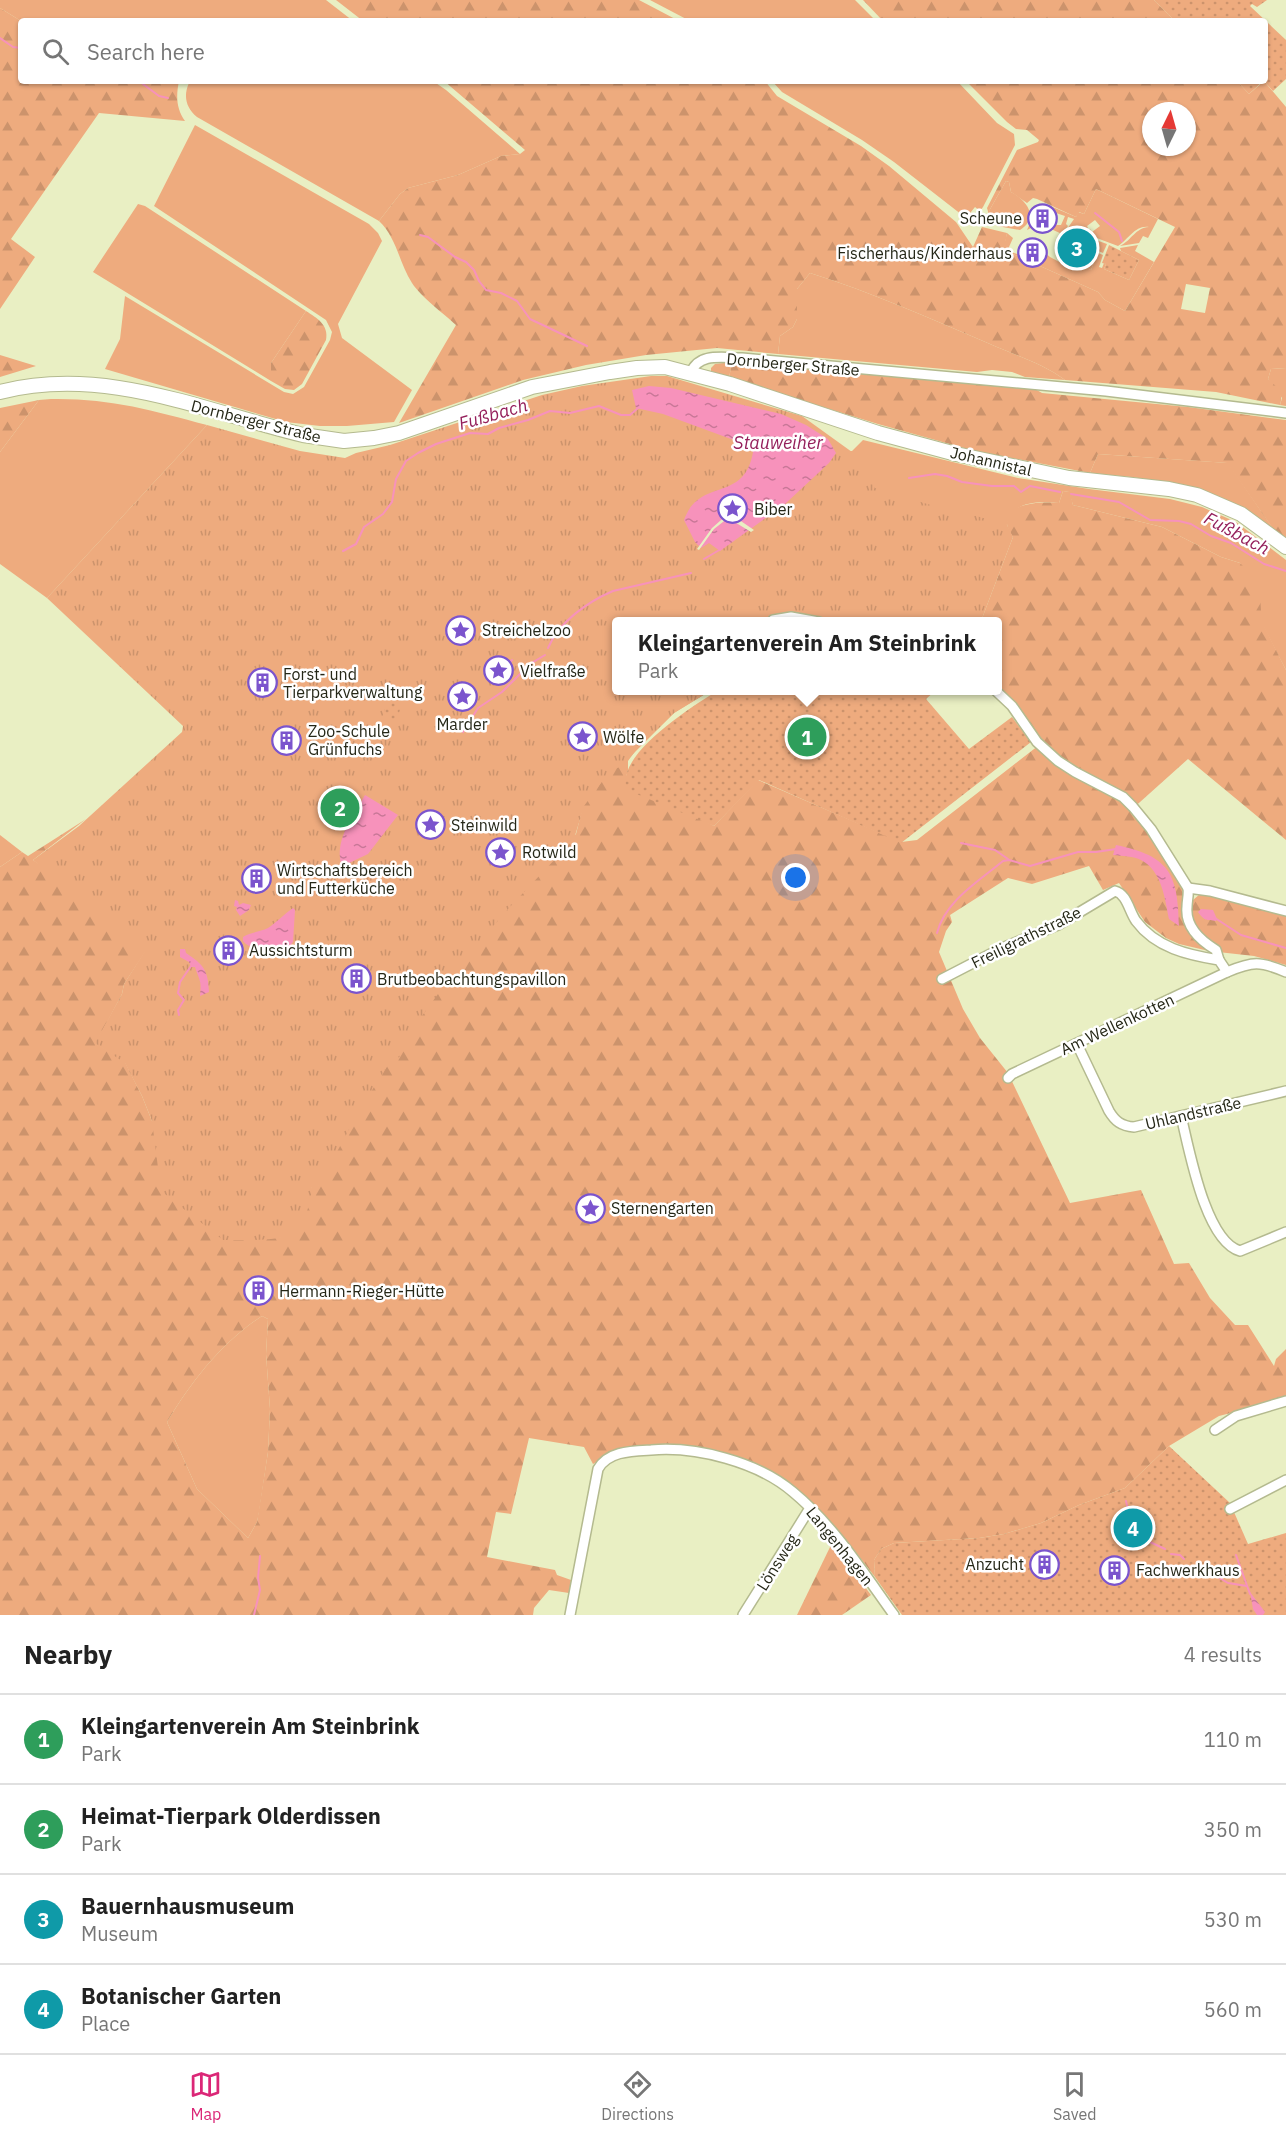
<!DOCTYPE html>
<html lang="en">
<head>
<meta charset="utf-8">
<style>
	:root { --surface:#fff; --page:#f6f6f6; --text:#222; --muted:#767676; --line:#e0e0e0; --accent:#db2777 }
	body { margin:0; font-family:"IBM Plex Sans",sans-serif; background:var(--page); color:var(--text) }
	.compass { position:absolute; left:1142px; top:102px; width:54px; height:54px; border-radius:50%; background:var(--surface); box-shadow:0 2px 4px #0004; rotate:5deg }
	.you { position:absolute; left:796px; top:878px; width:21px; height:21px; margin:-15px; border:4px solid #fff; border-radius:50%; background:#1a73e8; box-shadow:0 0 0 9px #1a73e833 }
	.badge { display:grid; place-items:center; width:39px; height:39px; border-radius:50%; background:var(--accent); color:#fff; font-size:20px; font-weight:700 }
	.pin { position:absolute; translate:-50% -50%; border:3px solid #fff; box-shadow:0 2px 6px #0006 }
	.popup { position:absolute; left:612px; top:617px; width:390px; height:78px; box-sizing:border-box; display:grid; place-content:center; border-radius:6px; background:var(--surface); filter:drop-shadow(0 2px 4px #0005); font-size:20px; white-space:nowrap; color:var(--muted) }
	.popup b { font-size:22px; color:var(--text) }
	.popup::after { content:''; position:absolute; left:50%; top:100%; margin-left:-12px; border:12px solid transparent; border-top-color:var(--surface) }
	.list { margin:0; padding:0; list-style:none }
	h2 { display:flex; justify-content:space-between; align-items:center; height:78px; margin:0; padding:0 24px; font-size:26px }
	h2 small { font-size:20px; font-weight:400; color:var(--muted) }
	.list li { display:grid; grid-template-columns:39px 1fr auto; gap:18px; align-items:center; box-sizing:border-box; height:90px; padding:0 24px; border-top:2px solid var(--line) }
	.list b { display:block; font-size:22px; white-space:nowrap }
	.list p { margin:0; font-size:20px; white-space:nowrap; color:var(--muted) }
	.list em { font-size:20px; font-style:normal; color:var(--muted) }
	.icon { flex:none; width:33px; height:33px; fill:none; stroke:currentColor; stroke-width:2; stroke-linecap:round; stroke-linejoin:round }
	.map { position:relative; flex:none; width:1286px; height:1615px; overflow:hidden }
	.search { position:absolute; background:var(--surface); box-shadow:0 2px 4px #0004; left:18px; right:18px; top:18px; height:66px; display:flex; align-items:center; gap:15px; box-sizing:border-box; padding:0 21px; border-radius:6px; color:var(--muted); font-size:22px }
	.sheet { height:438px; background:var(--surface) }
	nav { display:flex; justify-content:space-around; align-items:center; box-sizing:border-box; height:84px; border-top:2px solid var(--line); background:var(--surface); font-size:16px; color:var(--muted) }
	nav a { display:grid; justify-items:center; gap:3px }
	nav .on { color:var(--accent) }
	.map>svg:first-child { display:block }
	.grass { fill:#eeab7e }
	.forest { fill:url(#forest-firs); fill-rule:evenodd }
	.park { fill:url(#park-tufts) }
	.garden { fill:url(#garden-dots) }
	.water { fill:url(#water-ripples) }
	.pier { fill:#e9efc3 }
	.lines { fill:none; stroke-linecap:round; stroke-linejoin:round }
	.stream { stroke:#f792bb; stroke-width:2 }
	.street-casing { stroke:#b4ba8f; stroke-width:12 }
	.secondary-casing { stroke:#b4ba8f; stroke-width:16 }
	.street { stroke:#fff; stroke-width:9 }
	.secondary { stroke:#fff; stroke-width:14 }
	.labels { text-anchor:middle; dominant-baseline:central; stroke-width:5; stroke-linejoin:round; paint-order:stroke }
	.poi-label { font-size:16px; fill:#252717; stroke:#fff; text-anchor:start }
	.street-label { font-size:16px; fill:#252717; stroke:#fff }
	.water-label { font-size:18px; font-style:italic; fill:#941f5b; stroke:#fff }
</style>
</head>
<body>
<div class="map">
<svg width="1286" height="1615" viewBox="0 0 1286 1615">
	<defs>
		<pattern id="forest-firs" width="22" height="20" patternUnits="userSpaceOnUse" patternTransform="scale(1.5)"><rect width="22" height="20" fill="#eeab7e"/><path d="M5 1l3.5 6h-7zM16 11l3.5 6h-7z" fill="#cc936c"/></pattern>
		<pattern id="park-tufts" width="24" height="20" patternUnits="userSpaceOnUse" patternTransform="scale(1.5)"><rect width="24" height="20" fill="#eeab7e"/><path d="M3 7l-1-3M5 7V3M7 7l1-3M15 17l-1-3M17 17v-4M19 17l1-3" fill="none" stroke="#cc936c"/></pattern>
		<pattern id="garden-dots" width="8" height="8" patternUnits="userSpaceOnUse" patternTransform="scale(1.5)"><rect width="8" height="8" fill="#eeab7e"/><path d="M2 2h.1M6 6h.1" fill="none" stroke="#cc936c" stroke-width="1.8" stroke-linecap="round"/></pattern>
		<pattern id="water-ripples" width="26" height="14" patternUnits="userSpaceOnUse" patternTransform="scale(1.5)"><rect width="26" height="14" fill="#f792bb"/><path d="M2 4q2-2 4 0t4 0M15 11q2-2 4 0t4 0" fill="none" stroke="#c87797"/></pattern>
	</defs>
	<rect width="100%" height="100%" fill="#e9efc3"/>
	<g class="grass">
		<polygon points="0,0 326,0 353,21 21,21 0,8"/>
		<polygon points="650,0 855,0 876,21 690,21"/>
		<path d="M186,81H433L446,90L520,154L501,156L458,175L408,188L400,194L379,221L197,117C186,108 183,96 189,83Z"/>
		<polygon points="772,81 957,81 997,123 1014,134 1015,145 983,207 980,211 975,207 966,218 894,162 862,140 782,92"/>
		<polygon points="195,125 369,224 378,233 382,241 338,324 342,338 412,390 394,422 347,426 320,426 286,422 105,369 120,339 125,296 284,392 293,394 304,387 330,340 332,332 326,320 154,206"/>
		<path d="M1006,181L1009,182L1011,192C1026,200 1040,217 1020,230L997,226L990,219L989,211Z"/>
		<path d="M1096,189L1158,219L1148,238L1143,236L1139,243L1120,246C1132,240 1135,228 1149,227C1135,225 1129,239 1118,246L1094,237L1081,238L1080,237L1090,229L1092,232L1100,226L1095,220L1087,226L1088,228L1072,239L1063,235L1074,219L1068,217L1066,224L1068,226L1062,234L1051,229L1048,224L1052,221L1057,225H1061L1065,216L1056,213L1051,219L1049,215H1052L1053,212L1049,211L1048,214L1045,210L1034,218L1041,227L1044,226L1045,231H1041L1035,226L1027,230L1037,207L1045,209L1048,205L1076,217L1078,212L1084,214Z"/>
		<polygon points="138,204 145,206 306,311 271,363 271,381 93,272"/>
		<polygon points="1007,233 1013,238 1009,247 1011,252 1020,255 1026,247 1025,259 1003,250"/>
		<polygon points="1093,239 1107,244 1103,253 1084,245 1083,240"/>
		<polygon points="1138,245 1135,251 1154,262 1125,311 1105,300 1098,292 1031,262 1032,257 1036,257 1038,247 1050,257 1065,265 1067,262 1075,266 1076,264 1091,270 1098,253 1103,255 1099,267 1102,268 1104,263 1106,264 1104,269 1129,280 1139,260 1121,251 1120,248"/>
		<path d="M810,273C871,292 931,319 990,344C1015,355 1044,364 1065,380L1025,377L1012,372L992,370L977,372L778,354L780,336L793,327L797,319V289Z"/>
		<polygon points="732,362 729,378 711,371 711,368 715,364"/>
		<polygon points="1286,368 1286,406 1280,405 1282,398 1268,379 1271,369"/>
		<path d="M51,399C109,398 151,410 207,425L47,598L0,564V452L39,400Z"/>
		<path d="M863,440L1018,478L1089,489L1170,499L1202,507L1236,522L1286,560V670L1258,616L1240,563L1221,557L1162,527L1073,505L1069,492L1063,491L1059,503C1042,502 1020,500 1009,517L981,621L756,558L850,451H852Z"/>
		<path d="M1098,454L1228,463L1274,530C1210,484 1166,480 1090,473Z"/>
		<polygon points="0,835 22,852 0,867"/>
		<path d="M262,1316L268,1319L266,1354L270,1409L268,1452L259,1512L257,1522L248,1538L197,1489L167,1422C192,1381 221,1343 262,1316Z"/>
	</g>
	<g class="forest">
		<polygon points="336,0 639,0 679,21 363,21"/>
		<polygon points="863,0 1154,0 1175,21 883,21"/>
		<path d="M0,8L21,21V81H179C176,96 176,108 185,121L99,113L11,239L35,257L0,309Z"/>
		<path d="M444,81H765L777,96L861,146L889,166L956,222L973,247L982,227L1007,233L1004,250L1098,292L1105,300L1125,311L1175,227L1096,189L1084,214L1079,212L1076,217L1037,199L1033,198L1027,203L1011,192L1009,182L1006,181L989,211V215L987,208L1017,150L1038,142L1039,140L1027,130L1016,129L1007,122L966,81H1237L1249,94L1264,81L1286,107V368L1271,369L1268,379C1277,387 1284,392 1280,405L1216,392L1065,380C1044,364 1015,355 990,344C931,319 871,292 810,273L797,289V319L793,327L780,336L778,354L717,348L646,355L586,365L523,380L399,423L456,325C443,313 421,297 412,283C399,263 397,238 379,221L400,194L408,188L458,175L501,156L520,154L525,150ZM1151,111H1187V147H1151ZM1186,284L1210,288L1205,313L1181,309Z"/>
		<path d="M306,311C317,318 329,325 326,340L302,384L294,390L285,389L271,381V363Z"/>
		<polygon points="0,355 36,366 0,377"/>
		<polygon points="732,362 1035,389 1042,393 1188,407 1286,420 1286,540 1274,530 1227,463 1098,454 1090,473 975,451 878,424 729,378"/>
		<polygon points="39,400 0,452 0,408"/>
		<path d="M1063,491L1070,492L1073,505L1162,527L1221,557L1240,563L1254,577L1260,594L1261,611L1259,616L1286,670V840L1188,759L1130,811L1146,829L1182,883L1183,898L1193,900L1200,894H1209L1286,914V965L1254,956L1209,951L1179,944L1166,938L1145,922L1119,883L1103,890L1089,866L1032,884L1008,878L950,915L952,922L946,931L939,952L963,1009L980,1038L1008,1073L1070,1203L1141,1190L1174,1264L1189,1263L1210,1298L1235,1325H1248L1274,1366L1276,1359L1286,1349V1399L1219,1416L1169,1446L1125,1488L1079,1505L1041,1523L1004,1534L979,1538L894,1543L881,1549L874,1560L875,1577C848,1542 820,1504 783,1479L707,1450L610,1454L593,1464L584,1447L529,1438L511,1514L496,1512L487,1557L555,1570L557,1575L571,1580L569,1593L549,1590L534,1608L533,1615H0V867L22,852L28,856L86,819L33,860L153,940L124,984L122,994L96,1043L125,1062L142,1096L152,1121L264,1239L281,1237L312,1187L318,1186L331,1097L576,834L583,806L542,778L710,691L674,713L636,750L628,761V770L626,777L714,826L758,780L901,842L917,840L1043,742L1015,704L998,689V622L981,621L1013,537C1011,534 1007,528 1007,524C1006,501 1045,502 1059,503ZM262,1316L268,1319L266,1354L270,1409L268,1452L257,1522L248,1538L197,1489L167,1422C192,1381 221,1343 262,1316Z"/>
		<polygon points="832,1543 871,1595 842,1615 797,1615"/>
	</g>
	<path class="park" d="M651,376H667L802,416L852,452L875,488L947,510H956L1007,525L1013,537L981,621L836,622L789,613L768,621L616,622V690L710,691L674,713L620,767L608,771L604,779L584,806L574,839L508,909L454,972L395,1053L401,1054L395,1064L391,1060L359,1111L318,1187H312C310,1206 305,1227 286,1236C276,1241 236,1240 223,1240L161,1191L152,1121L142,1096L125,1063L95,1043L122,994L124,984L145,951L33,860L79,826L182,732L183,726L47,598L207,425L300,451L345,458L356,453L390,445L542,395L582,386Z"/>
	<g class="garden">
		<polygon points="1154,0 1267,0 1257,7 1252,4 1250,6 1286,40 1286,79 1273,91 1264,81 1265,21 1175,21"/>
		<polygon points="1237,81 1263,81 1249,94"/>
		<polygon points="1109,245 1139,260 1129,280 1104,269 1106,264 1102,263"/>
		<polygon points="1083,246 1098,253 1091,270 1076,264"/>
		<path d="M717,691H935L926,699L969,749L1012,717L1031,742L901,843L759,780L714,826L627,790C613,756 693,706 717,691Z"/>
		<polygon points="388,699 402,702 396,724 383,716"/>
		<polygon points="1169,1446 1230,1503 1248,1544 1286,1533 1286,1615 902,1615 875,1577 874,1560 881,1549 894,1543 979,1538 1004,1534 1041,1523 1079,1505 1125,1488"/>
	</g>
	<g class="water">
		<path d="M649,386L671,388L781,414L806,425L828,439L836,453L829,463L785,504L720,551L709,543L701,548L695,542L684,520C700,476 744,504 753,452L750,446L663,414L636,408L632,390Z"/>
		<path d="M365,795L398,815L368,854L347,864H341C335,838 353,817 365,795Z"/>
		<path d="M1116,845C1169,856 1178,873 1179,926L1169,919C1165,899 1162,871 1141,860C1134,856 1122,856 1113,855Z"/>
		<polygon points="235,900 238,901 239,905 243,903 251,905 249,910 240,916 236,910 237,907 234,906"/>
		<path d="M293,908L295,910L293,942L287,950C276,952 250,951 243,941V937C251,932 260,932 268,928C276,923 284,914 293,908Z"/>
		<path d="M1201,909L1213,910L1217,919L1216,921C1207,919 1206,923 1198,912Z"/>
		<path d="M180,949H185L186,953C204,965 208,970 209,992L200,996C202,980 199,980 195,967H191L189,962L180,957Z"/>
		<polygon points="1250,1592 1265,1612 1263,1615 1257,1615 1253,1609"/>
	</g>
	<polygon class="pier" points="729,513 754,530 751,532 728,518 714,529 699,550 697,549 712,528"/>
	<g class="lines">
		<g class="stream">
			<polyline points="0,38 13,47 21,48"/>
			<polyline points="139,81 159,96 168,98"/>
			<polyline points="1095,213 1119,232 1122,241"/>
			<polyline points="420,235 428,237 455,257 466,262 474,270 479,281 486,290 501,293 517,301 530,319 587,346"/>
			<polyline points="909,478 935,474 947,476 962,482 992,486 1014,486 1021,492 1030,486 1060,492"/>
			<polyline points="1071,494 1119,502 1150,520 1179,521 1191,524 1211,536 1231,543 1264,564 1286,571"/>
			<polyline points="343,551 356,544 364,527 383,514 392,502 396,479 406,461 418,453 436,444 470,433 488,434 499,428 528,420 550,411 570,413 599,406 621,415 630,415 638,408"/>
			<polyline points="704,559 721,549"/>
			<path d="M548,648C559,622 587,602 613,591L691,573"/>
			<polyline points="490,676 507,666 512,660"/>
			<polyline points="463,732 478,708 502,692 530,664 545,655"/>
			<polyline points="961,843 995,850 1008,859"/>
			<polyline points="1215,918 1241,935 1286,948"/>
			<path d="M937,933C945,901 979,881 1003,861L1009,860L1030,866L1078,852H1096L1116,849"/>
			<polyline points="179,1015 178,1010 184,1000 178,993 180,982 191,966"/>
			<path d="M1126,1501C1128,1512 1136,1530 1145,1535"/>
			<polyline points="1147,1536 1150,1538 1150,1542 1165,1549"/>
			<polyline points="1171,1554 1180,1555 1184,1559"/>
			<polyline points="1236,1555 1250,1594"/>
			<polyline points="1211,1573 1228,1583 1247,1586"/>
			<polyline points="254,1615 260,1590 258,1578 260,1556"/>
		</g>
		<defs>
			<g id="street">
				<path d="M691,373C698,352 724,358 742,358L1106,391L1286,413"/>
				<polyline points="773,620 791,617 819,622"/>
				<path d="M995,690L1012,706L1037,742L1058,761L1075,772L1123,797L1133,807L1151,829L1188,888C1189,895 1187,900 1187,907C1185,927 1201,941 1216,950L1219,960"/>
				<polyline points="1188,888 1210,891 1286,911"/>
				<path d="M942,979L1002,948L1058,925L1115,891C1127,894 1129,911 1136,921C1156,948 1188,955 1219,960L1227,972C1253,961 1260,961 1286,972"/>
				<path d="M1077,1044L1109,1111C1115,1121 1121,1126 1134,1127L1286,1091"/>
				<polyline points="1008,1078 1012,1074 1227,972"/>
				<path d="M1181,1116C1189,1148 1205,1241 1240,1251L1286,1232"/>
				<polyline points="1215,1430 1236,1416 1286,1401"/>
				<polyline points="1230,1509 1286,1480"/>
				<path d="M570,1615L598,1469C608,1451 632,1451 651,1450C696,1446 758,1462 793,1492C834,1526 863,1572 894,1615"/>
				<polyline points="743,1615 810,1508"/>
			</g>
			<path id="secondary" d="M0,392C105,365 203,411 303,435L344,441L374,438L399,433L532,387L610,372L637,368L665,367L730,384L878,433L956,454L1069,478L1169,489L1197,495L1241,514L1286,547"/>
		</defs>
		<use href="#street" class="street-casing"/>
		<use href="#secondary" class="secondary-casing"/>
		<use href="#street" class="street"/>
		<use href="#secondary" class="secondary"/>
	</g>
	<defs>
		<symbol id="building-ring" viewBox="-11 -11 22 22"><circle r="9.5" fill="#fff" stroke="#7b54cd" stroke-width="1.5"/><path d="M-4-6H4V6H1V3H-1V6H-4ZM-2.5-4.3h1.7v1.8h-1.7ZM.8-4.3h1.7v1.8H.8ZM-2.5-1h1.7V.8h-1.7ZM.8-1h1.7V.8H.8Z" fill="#7b54cd"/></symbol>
		<symbol id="sight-ring" viewBox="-11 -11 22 22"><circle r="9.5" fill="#fff" stroke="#7b54cd" stroke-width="1.5"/><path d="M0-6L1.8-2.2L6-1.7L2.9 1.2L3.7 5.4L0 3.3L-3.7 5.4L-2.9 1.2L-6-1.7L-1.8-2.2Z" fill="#7b54cd"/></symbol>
	</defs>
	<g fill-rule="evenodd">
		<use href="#building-ring" x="1026" y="202" width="33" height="33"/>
		<use href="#building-ring" x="1016" y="236" width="33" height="33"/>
		<use href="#sight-ring" x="716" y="492" width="33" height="33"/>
		<use href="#sight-ring" x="444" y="614" width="33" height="33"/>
		<use href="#sight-ring" x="482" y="654" width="33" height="33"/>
		<use href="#building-ring" x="246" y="666" width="33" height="33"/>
		<use href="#sight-ring" x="446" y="680" width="33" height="33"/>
		<use href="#sight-ring" x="566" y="720" width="33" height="33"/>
		<use href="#building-ring" x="270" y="724" width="33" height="33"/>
		<use href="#sight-ring" x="414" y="808" width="33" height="33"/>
		<use href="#sight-ring" x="484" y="836" width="33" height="33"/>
		<use href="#building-ring" x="240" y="862" width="33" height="33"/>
		<use href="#building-ring" x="212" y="934" width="33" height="33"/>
		<use href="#building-ring" x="340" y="962" width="33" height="33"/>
		<use href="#sight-ring" x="574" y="1192" width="33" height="33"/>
		<use href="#building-ring" x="242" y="1274" width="33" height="33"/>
		<use href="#building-ring" x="1028" y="1548" width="33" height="33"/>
		<use href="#building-ring" x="1098" y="1554" width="33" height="33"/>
	</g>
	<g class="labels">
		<g class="poi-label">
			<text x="1022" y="218" text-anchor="end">Scheune</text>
			<text x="1012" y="253" text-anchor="end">Fischerhaus/Kinderhaus</text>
			<text x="754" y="509">Biber</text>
			<text x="482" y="630">Streichelzoo</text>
			<text x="520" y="671">Vielfraße</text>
			<text x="283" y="674">Forst- und<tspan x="283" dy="18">Tierparkverwaltung</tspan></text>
			<text x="462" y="724" text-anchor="middle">Marder</text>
			<text x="308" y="731">Zoo-Schule<tspan x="308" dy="18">Grünfuchs</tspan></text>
			<text x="603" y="737">Wölfe</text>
			<text x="451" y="825">Steinwild</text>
			<text x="522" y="852">Rotwild</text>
			<text x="277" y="870">Wirtschaftsbereich<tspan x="277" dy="18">und Futterküche</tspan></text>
			<text x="249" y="950">Aussichtsturm</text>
			<text x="377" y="979">Brutbeobachtungspavillon</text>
			<text x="611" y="1208">Sternengarten</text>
			<text x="279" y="1291">Hermann-Rieger-Hütte</text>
			<text x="1024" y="1564" text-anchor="end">Anzucht</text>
			<text x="1136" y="1570">Fachwerkhaus</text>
		</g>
		<g class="street-label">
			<text transform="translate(793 364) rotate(5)">Dornberger Straße</text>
			<text transform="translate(256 421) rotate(14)">Dornberger Straße</text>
			<text transform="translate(991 461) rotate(13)">Johannistal</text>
			<text transform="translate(1026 937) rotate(-26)">Freiligrathstraße</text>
			<text transform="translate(1117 1024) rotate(-25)">Am Wellenkotten</text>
			<text transform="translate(1193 1113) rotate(-13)">Uhlandstraße</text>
			<text transform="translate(840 1546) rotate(51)">Langenhagen</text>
			<text transform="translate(777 1562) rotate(-58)">Lönsweg</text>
		</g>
		<g class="water-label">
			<text transform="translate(493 414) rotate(-16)">Fußbach</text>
			<text x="778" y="442">Stauweiher</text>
			<text transform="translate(1237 533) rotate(28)">Fußbach</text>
		</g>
	</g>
</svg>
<svg class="compass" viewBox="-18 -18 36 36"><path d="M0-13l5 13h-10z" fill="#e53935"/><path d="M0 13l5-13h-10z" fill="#767676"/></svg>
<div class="you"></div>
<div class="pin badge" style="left:807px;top:737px;background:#2e9e5b">1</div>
<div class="popup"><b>Kleingartenverein Am Steinbrink</b>Park</div>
<div class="pin badge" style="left:340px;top:808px;background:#2e9e5b">2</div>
<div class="pin badge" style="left:1077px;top:248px;background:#0f9aa8">3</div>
<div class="pin badge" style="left:1133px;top:1528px;background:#0f9aa8">4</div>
<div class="search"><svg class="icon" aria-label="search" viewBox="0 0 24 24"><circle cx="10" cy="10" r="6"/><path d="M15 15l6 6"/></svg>Search here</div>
</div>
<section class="sheet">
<h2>Nearby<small>4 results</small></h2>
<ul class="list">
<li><span class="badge" style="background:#2e9e5b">1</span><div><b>Kleingartenverein Am Steinbrink</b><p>Park</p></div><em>110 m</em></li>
<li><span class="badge" style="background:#2e9e5b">2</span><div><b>Heimat-Tierpark Olderdissen</b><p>Park</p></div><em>350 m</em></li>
<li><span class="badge" style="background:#0f9aa8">3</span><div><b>Bauernhausmuseum</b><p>Museum</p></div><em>530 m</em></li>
<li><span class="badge" style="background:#0f9aa8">4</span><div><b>Botanischer Garten</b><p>Place</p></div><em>560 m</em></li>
</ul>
</section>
<nav>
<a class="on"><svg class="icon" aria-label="map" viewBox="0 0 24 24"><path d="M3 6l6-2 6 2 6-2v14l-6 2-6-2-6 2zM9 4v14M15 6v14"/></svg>Map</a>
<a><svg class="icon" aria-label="directions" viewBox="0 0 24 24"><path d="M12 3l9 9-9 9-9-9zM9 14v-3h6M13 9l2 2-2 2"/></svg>Directions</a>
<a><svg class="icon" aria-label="saved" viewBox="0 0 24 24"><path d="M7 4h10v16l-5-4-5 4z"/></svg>Saved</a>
</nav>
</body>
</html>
